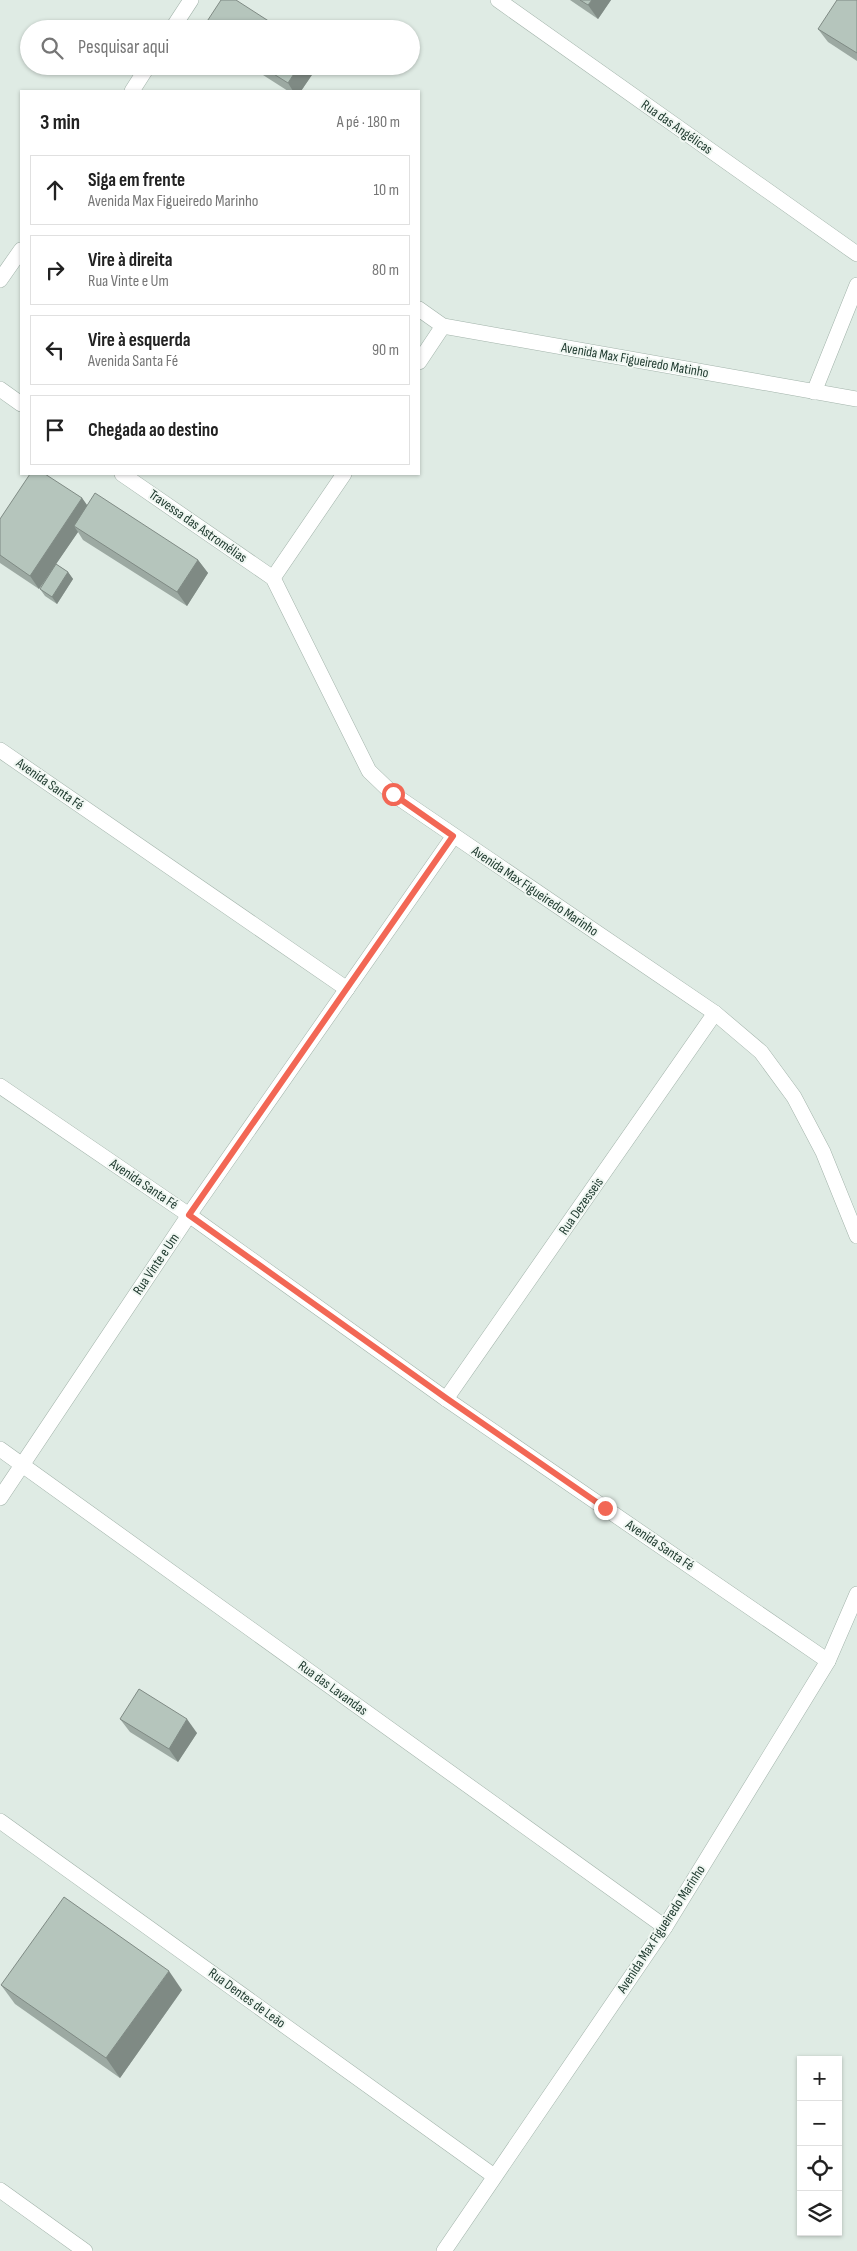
<!DOCTYPE html>
<html lang="pt">
<head>
<meta charset="utf-8">
<style>
	:root { --surface:#fff; --page:#f6f6f6; --text:#222; --muted:#767676; --line:#e0e0e0 }
	body { margin:0; font-family:"Sofia Sans Condensed",sans-serif; background:var(--page); color:var(--text) }
	.controls { position:absolute; right:15px; bottom:15px; display:grid; overflow:hidden; border-radius:0px; box-shadow:0 1px 4px #0004 }
	.controls button { width:45px; height:45px; display:grid; place-items:center; padding:0; border:0; border-bottom:1px solid var(--line); background:var(--surface); color:var(--text); font:25px sans-serif }
	.stop { position:absolute; width:15px; height:15px; margin:-11px; border:4px solid #f26755; border-radius:50%; background:#fff }
	.stop.end { background:#f26755; border-color:#fff; box-shadow:0 1px 5px #0008 }
	.list { margin:0; padding:0; list-style:none }
	h2 { display:flex; justify-content:space-between; align-items:center; height:65px; margin:0; padding:0 20px; font-size:21px }
	h2 small { font-size:16px; font-weight:400; color:var(--muted) }
	.list li { display:grid; grid-template-columns:32px 1fr auto; gap:15px; align-items:center; box-sizing:border-box; height:70px; margin:0 10px 10px; padding:0 10px; border:1px solid var(--line); border-radius:0px }
	.list b { display:block; font-size:19px; white-space:nowrap }
	.list p { margin:0; font-size:16px; white-space:nowrap; color:var(--muted) }
	.list em { font-size:16px; font-style:normal; color:var(--muted) }
	.icon { flex:none; width:28px; height:28px; fill:none; stroke:currentColor; stroke-width:2; stroke-linecap:round; stroke-linejoin:round }
	.map { position:relative; flex:none; width:857px; height:2251px; overflow:hidden }
	.search { position:absolute; background:var(--surface); box-shadow:0 1px 4px #0004; left:20px; top:20px; width:400px; height:55px; display:flex; align-items:center; gap:12px; box-sizing:border-box; padding:0 18px; border-radius:28px; color:var(--muted); font-size:19px }
	.panel { position:absolute; background:var(--surface); box-shadow:0 1px 4px #0004; left:20px; top:90px; width:400px; height:385px; border-radius:0px }
	.map>svg:first-child { display:block }
	.lines { fill:none; stroke-linecap:round; stroke-linejoin:round }
	.street-casing { stroke:#a2b3aa; stroke-width:16 }
	.street { stroke:#fff; stroke-width:15 }
	.wall { fill:#9ca9a2 }
	.shaded-wall { fill:#7f8a84 }
	.building { fill:#b5c5bc; stroke:#7f8a84 }
	.route { stroke:#f26755; stroke-width:6 }
	.labels { text-anchor:middle; dominant-baseline:central; stroke-width:4; stroke-linejoin:round; paint-order:stroke }
	.street-label { font-size:14px; fill:#203b30; stroke:#f0f7f2 }
</style>
</head>
<body>
<div class="map">
<svg width="857" height="2251" viewBox="0 0 857 2251">
	<rect width="100%" height="100%" fill="#dfebe4"/>
	<g class="lines">
		<defs>
			<g id="street">
				<polyline points="498,0 857,254"/>
				<polyline points="172,29 191,0"/>
				<polyline points="132,91 148,66"/>
				<polyline points="0,280 21,250"/>
				<polyline points="419,309 443,326 857,399"/>
				<polyline points="419,362 443,326"/>
				<polyline points="0,389 21,404"/>
				<polyline points="814,392 857,285"/>
				<polyline points="122,474 273,578 369,771 393,794 715,1013 761,1052 794,1097 823,1152 857,1236"/>
				<polyline points="273,578 344,474"/>
				<polyline points="0,750 347,989"/>
				<polyline points="0,1086 189,1215 446,1399 828,1661"/>
				<polyline points="446,1399 715,1013"/>
				<polyline points="0,1449 665,1927"/>
				<polyline points="0,1498 189,1215 453,837"/>
				<polyline points="0,1821 494,2176"/>
				<polyline points="0,2190 85,2251"/>
				<polyline points="444,2251 665,1927 828,1661 857,1594"/>
			</g>
		</defs>
		<use href="#street" class="street-casing"/>
		<use href="#street" class="street"/>
	</g>
	<g class="wall">
		<polygon points="570,0 611,0 598,19"/>
		<polygon points="857,0 857,61 828,42 818,29"/>
		<polygon points="249,66 318,66 301,91 288,91"/>
		<polygon points="82,498 87,505 198,560 208,573 187,606 83,540 78,532 56,564 68,572 73,579 57,604 45,596 40,589 43,583 39,589 0,563 0,519"/>
		<polygon points="120,1719 197,1733 178,1762 130,1732"/>
		<polygon points="1,1985 182,1990 120,2078 15,2004"/>
	</g>
	<g class="shaded-wall">
		<polygon points="592,0 611,0 598,19 588,5"/>
		<polygon points="299,66 318,66 301,91 293,91 288,83"/>
		<polygon points="82,498 91,511 74,526 78,532 39,589 30,576"/>
		<polygon points="198,560 208,573 187,606 177,592"/>
		<polygon points="68,572 73,579 57,604 52,597"/>
		<polygon points="187,1719 197,1733 178,1762 169,1749"/>
		<polygon points="169,1971 182,1990 120,2078 106,2058"/>
	</g>
	<g class="building">
		<polygon points="221,0 236,0 281,29 202,29"/>
		<polygon points="580,0 592,0 588,5"/>
		<polygon points="837,0 857,0 857,53 818,29"/>
		<polygon points="261,66 299,66 288,83"/>
		<polygon points="30,474 45,474 82,498 30,576 0,555 0,519"/>
		<polygon points="95,493 198,560 177,592 74,526"/>
		<polygon points="56,564 68,572 52,597 40,589"/>
		<polygon points="139,1689 187,1719 169,1749 120,1719"/>
		<polygon points="64,1897 169,1971 106,2058 1,1985"/>
	</g>
	<g class="lines">
		<polyline class="route" points="393,794 453,836 189,1215 446,1398 605,1508"/>
	</g>
	<g class="labels">
		<g class="street-label">
			<text transform="translate(677 127) rotate(35)">Rua das Angélicas</text>
			<text transform="translate(635 360) rotate(10)">Avenida Max Figueiredo Matinho</text>
			<text transform="translate(198 526) rotate(35)">Travessa das Astromélias</text>
			<text transform="translate(50 784) rotate(35)">Avenida Santa Fé</text>
			<text transform="translate(535 891) rotate(34)">Avenida Max Figueiredo Marinho</text>
			<text transform="translate(144 1184) rotate(34)">Avenida Santa Fé</text>
			<text transform="translate(581 1206) rotate(-55)">Rua Dezesseis</text>
			<text transform="translate(156 1264) rotate(-56)">Rua Vinte e Um</text>
			<text transform="translate(660 1545) rotate(34)">Avenida Santa Fé</text>
			<text transform="translate(333 1688) rotate(36)">Rua das Lavandas</text>
			<text transform="translate(661 1929) rotate(-57)">Avenida Max Figueiredo Marinho</text>
			<text transform="translate(247 1998) rotate(36)">Rua Dentes de Leão</text>
		</g>
	</g>
</svg>
<div class="controls">
<button>+</button>
<button>−</button>
<button><svg class="icon" aria-label="locate" viewBox="0 0 24 24"><circle cx="12" cy="12" r="6"/><path d="M12 2v4M12 18v4M2 12h4M18 12h4"/></svg></button>
<button><svg class="icon" aria-label="layers" viewBox="0 0 24 24"><path d="M12 4l9 5-9 5-9-5zM3 14l9 5 9-5"/></svg></button>
</div>
<div class="stop" style="left:393px;top:794px"></div>
<div class="stop end" style="left:605px;top:1508px"></div>
<div class="search"><svg class="icon" aria-label="search" viewBox="0 0 24 24"><circle cx="10" cy="10" r="6"/><path d="M15 15l6 6"/></svg>Pesquisar aqui</div>
<section class="panel">
<h2>3 min<small>A pé · 180 m</small></h2>
<ul class="list">
<li><svg class="icon" aria-label="ahead" viewBox="0 0 24 24"><path d="M12 20V5M6 11l6-6 6 6"/></svg><div><b>Siga em frente</b><p>Avenida Max Figueiredo Marinho</p></div><em>10 m</em></li>
<li><svg class="icon" aria-label="right" viewBox="0 0 24 24"><path d="M7 20v-9h11M14 6l5 5-5 5"/></svg><div><b>Vire à direita</b><p>Rua Vinte e Um</p></div><em>80 m</em></li>
<li><svg class="icon" aria-label="left" viewBox="0 0 24 24"><path d="M17 20v-9H6M10 6l-5 5 5 5"/></svg><div><b>Vire à esquerda</b><p>Avenida Santa Fé</p></div><em>90 m</em></li>
<li><svg class="icon" aria-label="arrive" viewBox="0 0 24 24"><path d="M6 21V4h12l-3 4 3 4H6"/></svg><div><b>Chegada ao destino</b></div></li>
</ul>
</section>
</div>
</body>
</html>
